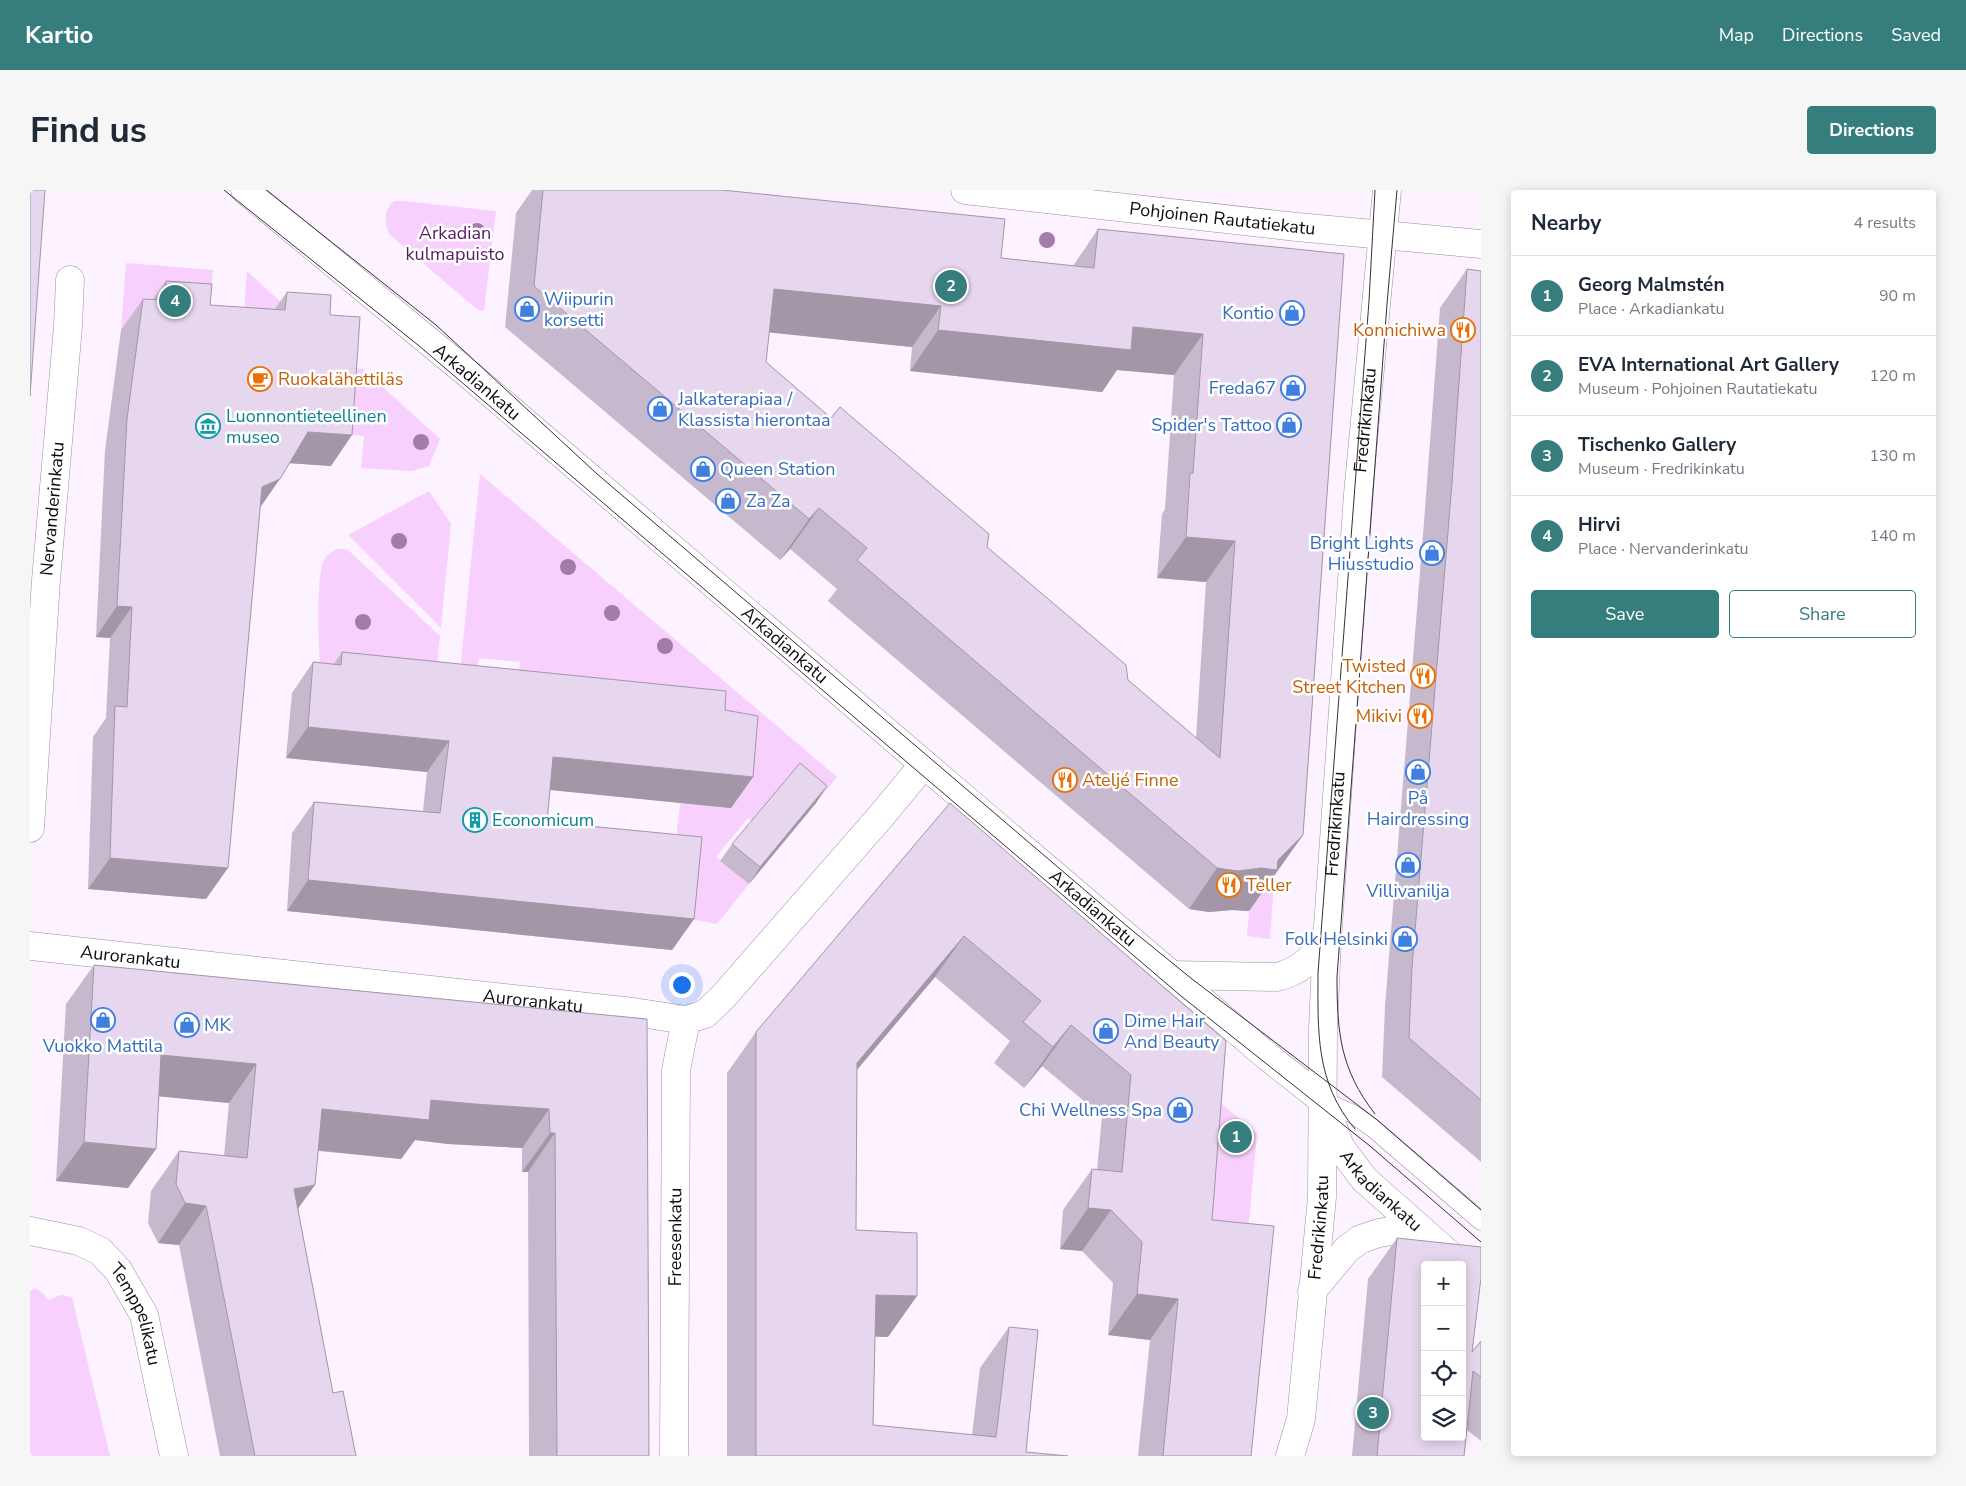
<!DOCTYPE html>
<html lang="en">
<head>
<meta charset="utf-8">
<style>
	:root { --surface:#fff; --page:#f6f6f7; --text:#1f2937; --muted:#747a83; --line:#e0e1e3; --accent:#357e7d }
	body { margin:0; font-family:"Nunito Sans",sans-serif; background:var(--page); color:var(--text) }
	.controls { position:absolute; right:15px; bottom:15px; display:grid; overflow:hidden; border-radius:5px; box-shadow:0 2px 12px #0003 }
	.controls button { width:45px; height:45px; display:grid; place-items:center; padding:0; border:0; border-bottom:1px solid var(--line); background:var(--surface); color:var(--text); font:25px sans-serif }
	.you { position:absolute; left:651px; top:794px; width:18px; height:18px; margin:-12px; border:4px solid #fff; border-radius:50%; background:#1a73e8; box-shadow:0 0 0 8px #1a73e833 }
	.badge { display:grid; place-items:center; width:32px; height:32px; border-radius:50%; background:var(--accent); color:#fff; font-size:16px; font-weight:700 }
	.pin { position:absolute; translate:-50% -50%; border:2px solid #fff; box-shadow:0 1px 5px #0006 }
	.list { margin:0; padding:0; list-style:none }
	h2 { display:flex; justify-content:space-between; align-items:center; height:65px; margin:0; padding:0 20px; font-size:21px }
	h2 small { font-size:16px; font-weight:400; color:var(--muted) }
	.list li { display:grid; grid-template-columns:32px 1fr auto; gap:15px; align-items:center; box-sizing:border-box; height:80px; padding:0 20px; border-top:1px solid var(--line) }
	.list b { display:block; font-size:19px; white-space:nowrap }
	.list p { margin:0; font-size:16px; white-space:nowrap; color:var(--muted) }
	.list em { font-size:16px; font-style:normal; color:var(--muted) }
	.actions { display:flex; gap:10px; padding:15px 20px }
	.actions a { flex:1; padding:11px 0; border:1px solid var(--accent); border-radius:5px; text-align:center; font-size:18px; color:var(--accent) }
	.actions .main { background:var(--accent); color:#fff }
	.icon { flex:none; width:28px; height:28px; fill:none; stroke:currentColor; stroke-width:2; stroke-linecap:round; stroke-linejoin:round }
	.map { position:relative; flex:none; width:1451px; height:1266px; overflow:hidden; border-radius:5px }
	header { display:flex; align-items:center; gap:30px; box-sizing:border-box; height:70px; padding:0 25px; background:var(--accent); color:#fff }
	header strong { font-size:24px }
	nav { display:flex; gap:28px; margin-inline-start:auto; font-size:18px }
	.intro { display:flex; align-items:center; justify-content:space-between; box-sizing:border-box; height:120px; padding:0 30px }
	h1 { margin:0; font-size:35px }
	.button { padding:12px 22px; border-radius:5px; background:var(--accent); color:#fff; font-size:18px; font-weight:700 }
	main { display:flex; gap:30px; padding:0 30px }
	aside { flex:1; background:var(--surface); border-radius:5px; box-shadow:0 2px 12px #0003 }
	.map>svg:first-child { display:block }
	.green { fill:#f8d0fd }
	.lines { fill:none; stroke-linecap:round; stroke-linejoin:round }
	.service-casing { stroke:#9f8da1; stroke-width:19 }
	.minor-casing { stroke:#9f8da1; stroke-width:29 }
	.tertiary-casing { stroke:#9f8da1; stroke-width:29 }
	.secondary-casing { stroke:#9f8da1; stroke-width:29 }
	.service { stroke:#fff; stroke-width:18 }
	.minor { stroke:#fff; stroke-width:28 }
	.tertiary { stroke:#fff; stroke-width:28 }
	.secondary { stroke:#fff; stroke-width:28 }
	.tram { stroke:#352e36; stroke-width:1 }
	.tree { fill:#a37ca9 }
	.wall { fill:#c7b9cd; fill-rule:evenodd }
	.shaded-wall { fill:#a296a7 }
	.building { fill:#e7d7ee; stroke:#a296a7; fill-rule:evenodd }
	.labels { text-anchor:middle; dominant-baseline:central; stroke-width:5; stroke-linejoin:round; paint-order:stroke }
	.street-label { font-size:18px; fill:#100a11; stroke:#fff }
	.park-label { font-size:18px; fill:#591b62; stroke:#fff }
	.shop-label { font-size:18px; fill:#366cbe; stroke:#fff; text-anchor:start }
	.food-label { font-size:18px; fill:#c56008; stroke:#fff; text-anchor:end }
	.culture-label { font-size:18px; fill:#0d838f; stroke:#fff; text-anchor:start }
</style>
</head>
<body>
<header>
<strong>Kartio</strong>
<nav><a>Map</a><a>Directions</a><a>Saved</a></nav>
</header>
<div class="intro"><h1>Find us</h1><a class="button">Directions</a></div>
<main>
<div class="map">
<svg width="1451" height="1266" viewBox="0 0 1451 1266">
	<rect width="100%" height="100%" fill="#fdf2ff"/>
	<g class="green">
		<path d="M364,11H373L466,21L454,120L451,121L442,115L359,44C354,31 353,21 364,11Z"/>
		<polygon points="96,73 183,80 178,147 91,140"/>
		<polygon points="217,81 277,136 212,149"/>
		<polygon points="308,176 333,179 410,249 399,276 382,281 331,278 334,246 303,243"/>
		<polygon points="450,284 807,587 786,613 758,590 731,637 718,628 686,667 719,694 687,734 646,726 643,677 650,613 488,493 490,472 449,468 446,483 430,481"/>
		<polygon points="399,301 421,334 411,438 318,345"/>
		<path d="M307,359H317L410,446L404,505L291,493C290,470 284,384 295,368C298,364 303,361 307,359Z"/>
		<polygon points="1239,690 1244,691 1240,749 1217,746 1220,710"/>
		<polygon points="1182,906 1227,943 1215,1077 1159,999"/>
		<polygon points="5,1098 14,1104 18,1110 31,1105 42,1107 80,1266 0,1266 0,1101"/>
	</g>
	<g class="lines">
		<defs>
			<polyline id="service" points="1294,911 1323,924 1344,939 1451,1031"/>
			<g id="minor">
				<path id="s1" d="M0,638L16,390L38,136L40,90"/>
				<path id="s2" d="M0,756L603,822L656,830L675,824L693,807L852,625L894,574"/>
				<path id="s3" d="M0,1041L49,1051L70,1061L88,1080L114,1125L144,1266"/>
				<path id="s4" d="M644,1266L646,880L656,830"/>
				<path id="s5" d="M1260,1266L1271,1229L1292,1007L1293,839L1297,751L1328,304L1357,0"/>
			</g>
			<g id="tertiary">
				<path id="s6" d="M215,0L442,187L936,610L1238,867L1294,911L1310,957L1334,989L1431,1075"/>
				<path d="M1142,785L1247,787C1271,781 1281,769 1297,751"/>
				<polyline points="1282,1101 1317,1059 1331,1049 1349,1043 1371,1039 1395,1043"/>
			</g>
			<g id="secondary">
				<path id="s7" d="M935,0L1267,37L1451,54"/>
			</g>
		</defs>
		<use href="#service" class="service-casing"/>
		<use href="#minor" class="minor-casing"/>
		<use href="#tertiary" class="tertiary-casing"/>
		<use href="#secondary" class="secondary-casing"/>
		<use href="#service" class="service"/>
		<use href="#minor" class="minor"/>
		<use href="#tertiary" class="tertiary"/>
		<use href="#secondary" class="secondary"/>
		<g class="tram">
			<polyline points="194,0 388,155 1151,806 1340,956 1451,1052"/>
			<polyline points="236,0 406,135 566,283 1098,737 1162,789 1346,929 1451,1020"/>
			<path d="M1345,924C1310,879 1307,842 1307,787L1357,114L1367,0"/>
			<path d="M1325,939C1285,892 1288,841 1288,783L1339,111L1345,0"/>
		</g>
	</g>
	<g class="tree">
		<circle cx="447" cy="41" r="8"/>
		<circle cx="1017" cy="50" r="8"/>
		<circle cx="391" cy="252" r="8"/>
		<circle cx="369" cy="351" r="8"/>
		<circle cx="538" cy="377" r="8"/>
		<circle cx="582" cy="423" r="8"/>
		<circle cx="333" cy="432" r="8"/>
		<circle cx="635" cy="456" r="8"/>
	</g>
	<g class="wall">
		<path d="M502,0H692L971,68L1043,76L1068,39L1314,64L1273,645L1219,721L1202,720L1179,722L1159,719L798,411L807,399L760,359L750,370L475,137L486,23ZM739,142L882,157L880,181L1072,202L1087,180L1144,185L1135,319L1132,324L1127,388L1176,392L1166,548L1098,490L957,357L801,228L736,172Z"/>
		<polygon points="1437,79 1451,81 1451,972 1352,887 1355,816 1394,332 1410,118"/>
		<polygon points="136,91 180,115 244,120 257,102 300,125 301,276 260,273 230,318 176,709 58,699 63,547 76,528 80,448 66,447 75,260 91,140 113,109 123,110"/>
		<polygon points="312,462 695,520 723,587 701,618 520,600 517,632 664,729 642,760 257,721 262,643 284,612 393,621 397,582 256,568 262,503 283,472 304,474"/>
		<polygon points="786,613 719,694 690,671 702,654"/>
		<polygon points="920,613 1196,851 1182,1030 1221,1266 1108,1266 1120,1150 1078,1145 1083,1093 1052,1061 1030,1059 1033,1020 1062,979 1067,980 1072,926 1012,876 994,898 964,873 980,851 905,787 827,880 826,1040 858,1147 845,1146 843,1235 942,1245 950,1178 979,1137 996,1262 1038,1266 697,1266 697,883 726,842"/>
		<polygon points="64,775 617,829 619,1266 499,1266 498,982 492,982 492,958 418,954 385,950 371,969 288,961 268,1020 303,1203 326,1266 190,1266 149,1055 128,1053 118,1033 121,1001 149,961 194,966 199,913 129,906 126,959 98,998 26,991 36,814"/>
		<polygon points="1367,1048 1442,1162 1451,1151 1451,1251 1437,1240 1434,1266 1322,1266 1338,1089"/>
	</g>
	<g class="shaded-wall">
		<polygon points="744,99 911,116 882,157 715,140"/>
		<polygon points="1103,137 1173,144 1144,185 1087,180 1072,202 880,181 908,140"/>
		<polygon points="278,242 322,245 301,276 256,273"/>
		<polygon points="250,289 228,320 232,297"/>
		<polygon points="789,318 760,359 750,370 779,329"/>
		<polygon points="1156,347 1205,351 1176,392 1127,388"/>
		<polygon points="87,416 102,417 80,448 66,447"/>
		<polygon points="278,537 419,551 397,582 256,568"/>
		<polygon points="523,567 723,587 701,618 501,598"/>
		<polygon points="797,596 786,613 719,694 730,677"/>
		<polygon points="1273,645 1219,721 1202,720 1179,722 1159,719 1187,678 1248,670"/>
		<polygon points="80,668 198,678 176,709 58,699"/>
		<polygon points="278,690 664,729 642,760 257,721"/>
		<polygon points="934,746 905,787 798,914 827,873"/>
		<polygon points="1041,835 1012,876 994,898 1023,857"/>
		<polygon points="131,865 226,874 199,913 104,904"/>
		<polygon points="401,910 519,919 492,958 418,954 385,950 371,969 265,958 292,919"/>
		<polygon points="520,943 525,943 498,982 492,982"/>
		<polygon points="54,952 126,959 98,998 26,991"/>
		<polygon points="285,995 257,1034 264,999"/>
		<polygon points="155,1013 176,1016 149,1055 128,1053"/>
		<polygon points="1058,1018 1081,1020 1052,1061 1030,1059"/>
		<polygon points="1107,1104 1148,1109 1120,1150 1078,1145"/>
		<polygon points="846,1105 887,1106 858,1147 817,1146"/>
	</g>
	<g class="building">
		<polygon points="0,0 15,0 0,206"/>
		<path d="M513,0H692L975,29L971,68L1064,78L1068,39L1314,64L1273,645L1248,670L1247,680L1231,678L1208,681L1187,678L827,370L837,358L789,318L779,329L504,96ZM744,99L911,116L908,140L1101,160L1103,137L1173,144L1163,283H1160L1156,347L1205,351L1190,568L1098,490L1096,475L957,357L959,344L810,217L801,228L736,172Z"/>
		<polygon points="1437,79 1451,81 1451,910 1379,848 1382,777 1422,293"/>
		<polygon points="136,91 182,94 180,115 255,120 257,102 301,105 300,125 330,127 322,245 278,242 250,289 232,297 198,678 80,668 85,516 97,517 102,417 87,416 97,229 113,109 134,110"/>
		<polygon points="312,462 696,501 695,520 728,526 723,587 523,567 517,632 672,647 664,729 278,690 284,612 410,623 419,551 278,537 283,472 311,475"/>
		<polygon points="770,573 797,596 730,677 702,654"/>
		<polygon points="920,613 1196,851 1182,1030 1244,1036 1221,1266 1133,1266 1148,1109 1107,1104 1112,1052 1081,1020 1058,1018 1062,979 1092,982 1101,885 1041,835 1023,857 993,832 1011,811 934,746 827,873 826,1040 887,1043 887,1106 846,1105 843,1235 966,1247 979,1137 1008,1140 996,1262 1038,1266 726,1266 726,842"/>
		<polygon points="64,775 617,829 619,1266 527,1266 525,943 520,943 519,919 445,914 401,910 399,930 292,919 285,995 264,999 303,1203 313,1201 326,1266 225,1266 176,1016 155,1013 146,994 149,961 217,968 226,874 131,865 126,959 54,952"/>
		<path d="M1367,1048L1451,1057V1088L1442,1162L1451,1151V1187L1443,1181L1434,1266H1347ZM1395,1075H1432V1247H1395Z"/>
	</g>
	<defs>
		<symbol id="shop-ring" viewBox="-11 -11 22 22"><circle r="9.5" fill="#fff" stroke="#3f7fe0" stroke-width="1.5"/><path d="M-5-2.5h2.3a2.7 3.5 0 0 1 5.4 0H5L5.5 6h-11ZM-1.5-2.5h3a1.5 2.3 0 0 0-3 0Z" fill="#3f7fe0"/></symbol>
		<symbol id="restaurant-ring" viewBox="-11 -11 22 22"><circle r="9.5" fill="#fff" stroke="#e8710a" stroke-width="1.5"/><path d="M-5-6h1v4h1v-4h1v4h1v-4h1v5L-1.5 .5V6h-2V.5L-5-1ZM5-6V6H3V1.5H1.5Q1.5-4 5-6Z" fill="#e8710a"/></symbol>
		<symbol id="cafe-ring" viewBox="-11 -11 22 22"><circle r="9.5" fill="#fff" stroke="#e8710a" stroke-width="1.5"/><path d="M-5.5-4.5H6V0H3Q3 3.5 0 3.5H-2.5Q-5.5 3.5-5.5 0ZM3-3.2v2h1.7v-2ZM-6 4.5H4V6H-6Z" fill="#e8710a"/></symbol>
		<symbol id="museum-ring" viewBox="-11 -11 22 22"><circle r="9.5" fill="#fff" stroke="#0f9aa8" stroke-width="1.5"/><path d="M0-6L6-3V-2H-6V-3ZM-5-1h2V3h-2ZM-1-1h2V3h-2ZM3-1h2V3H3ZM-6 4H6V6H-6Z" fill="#0f9aa8"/></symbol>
		<symbol id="building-ring" viewBox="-11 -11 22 22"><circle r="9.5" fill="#fff" stroke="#0f9aa8" stroke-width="1.5"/><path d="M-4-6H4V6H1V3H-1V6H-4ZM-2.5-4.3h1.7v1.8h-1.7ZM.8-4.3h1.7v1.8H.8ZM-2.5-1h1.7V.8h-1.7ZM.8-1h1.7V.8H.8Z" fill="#0f9aa8"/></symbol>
	</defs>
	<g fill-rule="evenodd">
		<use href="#shop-ring" x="483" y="105" width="28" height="28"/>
		<use href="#shop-ring" x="1248" y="109" width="28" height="28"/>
		<use href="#restaurant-ring" x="1419" y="126" width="28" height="28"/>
		<use href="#cafe-ring" x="216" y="175" width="28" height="28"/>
		<use href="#shop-ring" x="1249" y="184" width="28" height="28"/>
		<use href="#shop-ring" x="616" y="205" width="28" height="28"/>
		<use href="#shop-ring" x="1245" y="221" width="28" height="28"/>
		<use href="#museum-ring" x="164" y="222" width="28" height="28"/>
		<use href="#shop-ring" x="659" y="265" width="28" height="28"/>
		<use href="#shop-ring" x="684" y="297" width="28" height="28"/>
		<use href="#shop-ring" x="1388" y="349" width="28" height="28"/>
		<use href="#restaurant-ring" x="1379" y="472" width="28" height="28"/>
		<use href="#restaurant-ring" x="1376" y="512" width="28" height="28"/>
		<use href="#shop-ring" x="1374" y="568" width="28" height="28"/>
		<use href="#restaurant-ring" x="1021" y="576" width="28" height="28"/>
		<use href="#building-ring" x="431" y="616" width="28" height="28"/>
		<use href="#shop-ring" x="1364" y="661" width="28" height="28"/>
		<use href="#restaurant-ring" x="1185" y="681" width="28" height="28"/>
		<use href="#shop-ring" x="1361" y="735" width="28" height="28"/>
		<use href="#shop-ring" x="59" y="816" width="28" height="28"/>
		<use href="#shop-ring" x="143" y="821" width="28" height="28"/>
		<use href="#shop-ring" x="1062" y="827" width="28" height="28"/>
		<use href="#shop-ring" x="1136" y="906" width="28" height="28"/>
	</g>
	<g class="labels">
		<g class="street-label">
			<text stroke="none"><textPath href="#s7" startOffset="259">Pohjoinen Rautatiekatu</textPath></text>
			<text stroke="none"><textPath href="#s6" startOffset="301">Arkadiankatu</textPath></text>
			<text stroke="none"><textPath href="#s5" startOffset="1040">Fredrikinkatu</textPath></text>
			<text stroke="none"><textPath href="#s1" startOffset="320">Nervanderinkatu</textPath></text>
			<text stroke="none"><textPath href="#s6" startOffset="706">Arkadiankatu</textPath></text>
			<text stroke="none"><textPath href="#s5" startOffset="635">Fredrikinkatu</textPath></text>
			<text stroke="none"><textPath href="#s6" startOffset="1111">Arkadiankatu</textPath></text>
			<text stroke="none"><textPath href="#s2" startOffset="101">Aurorankatu</textPath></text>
			<text stroke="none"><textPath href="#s2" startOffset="506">Aurorankatu</textPath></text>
			<text stroke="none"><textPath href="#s6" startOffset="1521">Arkadiankatu</textPath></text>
			<text stroke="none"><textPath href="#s5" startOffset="231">Fredrikinkatu</textPath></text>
			<text stroke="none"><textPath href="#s4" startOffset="219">Freesenkatu</textPath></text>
			<text stroke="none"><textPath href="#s3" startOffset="148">Temppelikatu</textPath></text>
		</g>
		<g class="park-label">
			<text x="425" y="43">Arkadian<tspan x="425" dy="21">kulmapuisto</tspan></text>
		</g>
		<g class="shop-label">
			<text x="514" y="109">Wiipurin<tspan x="514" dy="21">korsetti</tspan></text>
			<text x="1244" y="123" text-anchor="end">Kontio</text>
			<text x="1246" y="198" text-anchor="end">Freda67</text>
			<text x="648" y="209">Jalkaterapiaa /<tspan x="648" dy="21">Klassista hierontaa</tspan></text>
			<text x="1242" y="235" text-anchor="end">Spider's Tattoo</text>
			<text x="690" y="279">Queen Station</text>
			<text x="716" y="311">Za Za</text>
			<text x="1384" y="353" text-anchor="end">Bright Lights<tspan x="1384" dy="21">Hiusstudio</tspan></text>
			<text x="1388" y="608" text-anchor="middle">På<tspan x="1388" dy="21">Hairdressing</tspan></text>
			<text x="1378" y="701" text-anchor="middle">Villivanilja</text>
			<text x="1358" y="749" text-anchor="end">Folk Helsinki</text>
			<text x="1094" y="831">Dime Hair<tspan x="1094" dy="21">And Beauty</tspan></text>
			<text x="174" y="835">MK</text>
			<text x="73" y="856" text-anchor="middle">Vuokko Mattila</text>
			<text x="1132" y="920" text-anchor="end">Chi Wellness Spa</text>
		</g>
		<g class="food-label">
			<text x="1416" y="140">Konnichiwa</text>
			<text x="248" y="189" text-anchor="start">Ruokalähettiläs</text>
			<text x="1376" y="476">Twisted<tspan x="1376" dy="21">Street Kitchen</tspan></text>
			<text x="1372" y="526">Mikivi</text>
			<text x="1052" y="590" text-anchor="start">Ateljé Finne</text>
			<text x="1216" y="695" text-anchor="start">Teller</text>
		</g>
		<g class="culture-label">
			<text x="196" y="226">Luonnontieteellinen<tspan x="196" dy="21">museo</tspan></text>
			<text x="462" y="630">Economicum</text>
		</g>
	</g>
</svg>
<div class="controls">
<button>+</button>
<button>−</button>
<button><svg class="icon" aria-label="locate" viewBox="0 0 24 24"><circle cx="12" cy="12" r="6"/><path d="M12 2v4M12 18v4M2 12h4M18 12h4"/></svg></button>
<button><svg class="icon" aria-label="layers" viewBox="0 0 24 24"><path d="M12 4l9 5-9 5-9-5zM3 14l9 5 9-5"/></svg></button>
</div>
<div class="you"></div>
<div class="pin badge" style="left:1206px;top:947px">1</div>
<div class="pin badge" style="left:921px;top:96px">2</div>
<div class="pin badge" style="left:1343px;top:1223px">3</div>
<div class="pin badge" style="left:145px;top:111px">4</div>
</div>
<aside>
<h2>Nearby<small>4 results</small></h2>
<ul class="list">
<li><span class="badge">1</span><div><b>Georg Malmstén</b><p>Place · Arkadiankatu</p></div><em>90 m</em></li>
<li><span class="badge">2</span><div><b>EVA International Art Gallery</b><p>Museum · Pohjoinen Rautatiekatu</p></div><em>120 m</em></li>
<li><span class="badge">3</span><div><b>Tischenko Gallery</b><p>Museum · Fredrikinkatu</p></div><em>130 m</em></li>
<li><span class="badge">4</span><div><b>Hirvi</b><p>Place · Nervanderinkatu</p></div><em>140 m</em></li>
</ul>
<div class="actions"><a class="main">Save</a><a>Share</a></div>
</aside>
</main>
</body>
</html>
